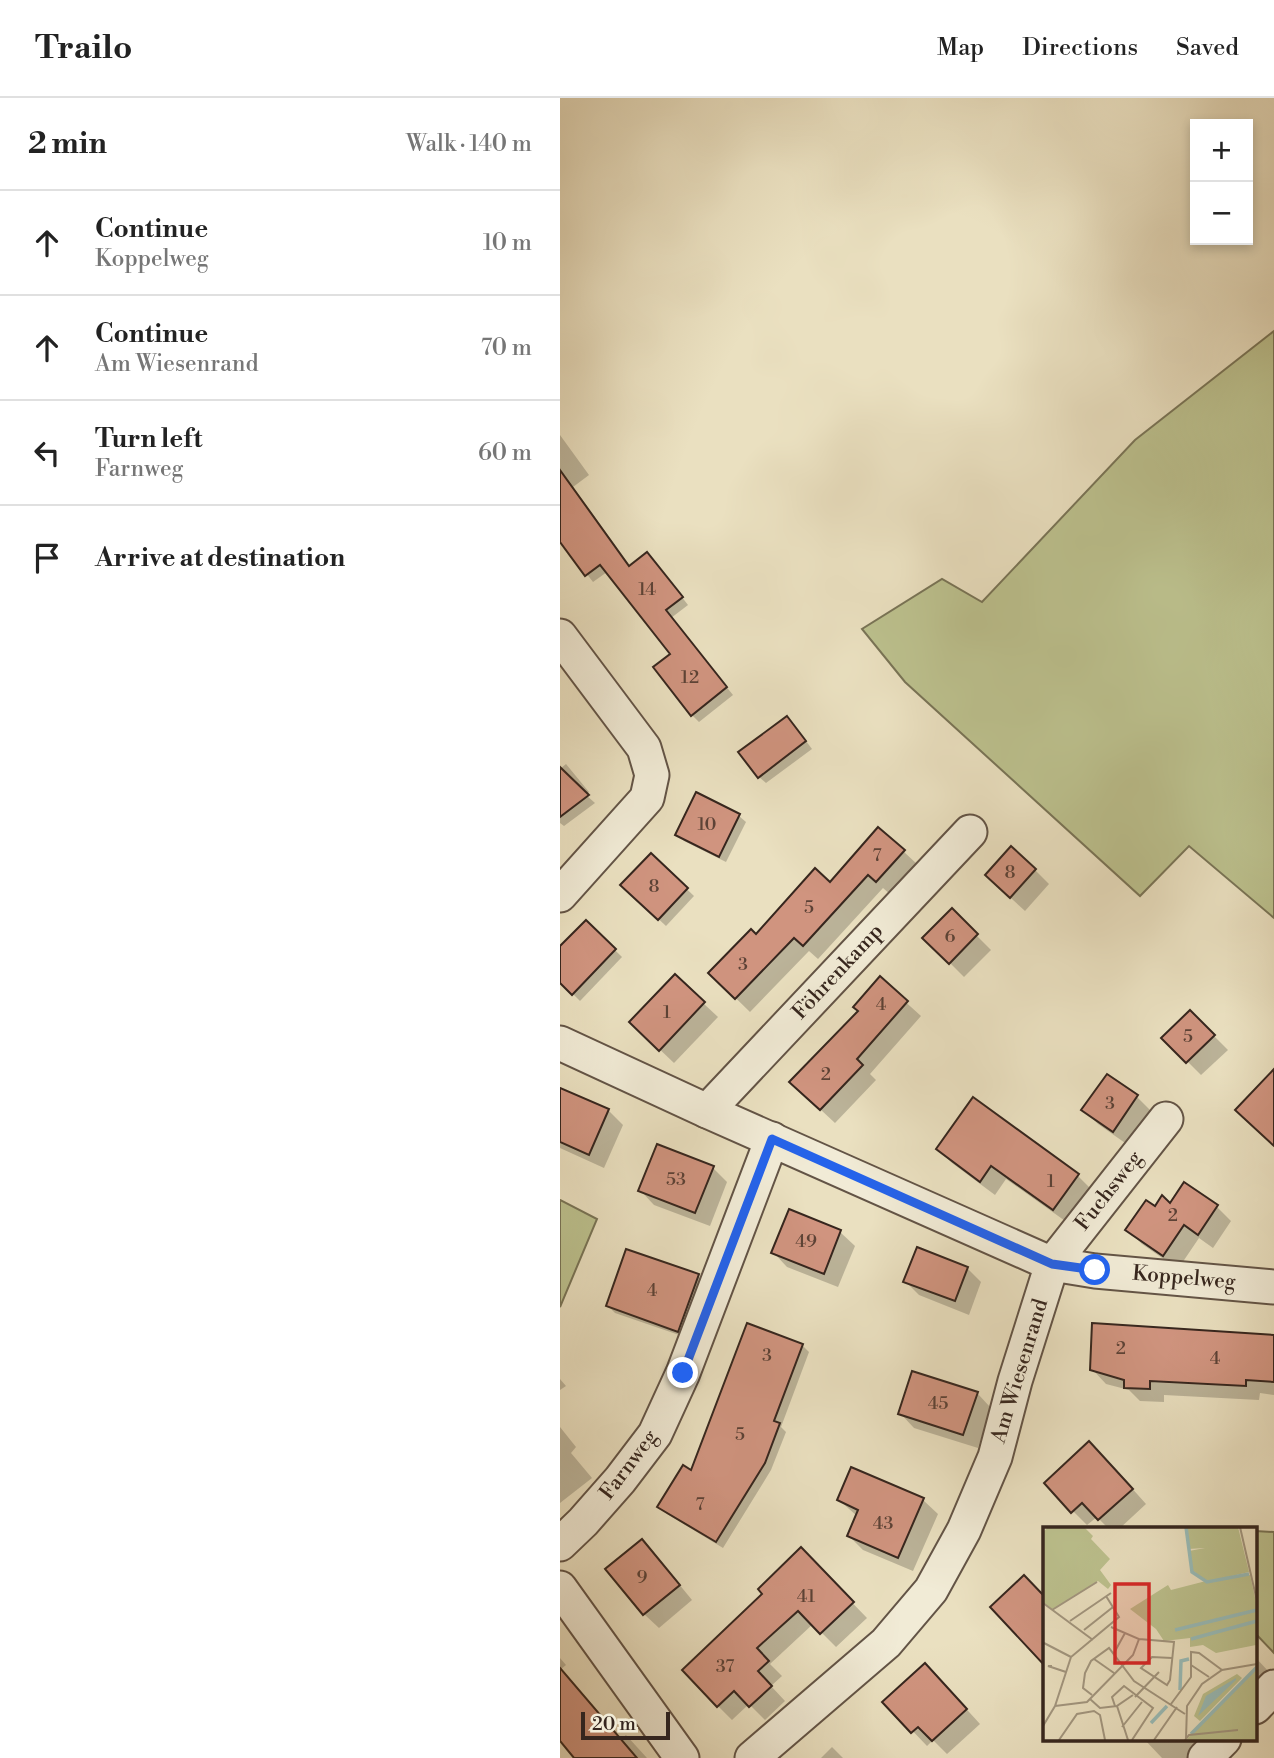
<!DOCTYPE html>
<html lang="en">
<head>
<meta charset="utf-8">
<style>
	:root { --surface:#fff; --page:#f2f2f2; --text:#222; --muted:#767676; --line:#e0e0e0 }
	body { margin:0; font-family:"Libre Bodoni",serif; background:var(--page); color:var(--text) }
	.controls { position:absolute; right:21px; top:21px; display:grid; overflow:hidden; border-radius:0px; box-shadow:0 4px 10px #0003 }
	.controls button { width:63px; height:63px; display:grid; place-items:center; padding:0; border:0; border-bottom:2px solid var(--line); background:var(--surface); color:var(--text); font:35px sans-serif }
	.scale { position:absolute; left:21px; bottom:18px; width:89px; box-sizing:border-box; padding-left:7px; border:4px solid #36261e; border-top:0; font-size:19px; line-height:24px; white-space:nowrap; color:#36261e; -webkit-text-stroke:5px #f1ebd6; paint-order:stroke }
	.stop { position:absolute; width:21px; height:21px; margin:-16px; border:5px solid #2563eb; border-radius:50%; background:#fff }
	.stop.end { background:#2563eb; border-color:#fff; box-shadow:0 2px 7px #0008 }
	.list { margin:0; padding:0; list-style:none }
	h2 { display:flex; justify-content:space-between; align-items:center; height:91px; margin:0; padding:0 28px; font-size:30px }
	h2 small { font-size:23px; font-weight:400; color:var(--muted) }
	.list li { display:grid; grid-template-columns:46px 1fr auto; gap:21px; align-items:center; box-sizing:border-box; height:105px; padding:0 28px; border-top:2px solid var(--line) }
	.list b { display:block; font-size:26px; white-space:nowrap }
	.list p { margin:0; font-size:23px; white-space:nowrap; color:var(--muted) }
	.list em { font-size:23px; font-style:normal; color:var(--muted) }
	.icon { flex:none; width:38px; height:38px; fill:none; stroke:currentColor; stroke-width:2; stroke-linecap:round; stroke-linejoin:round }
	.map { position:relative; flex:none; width:714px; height:1660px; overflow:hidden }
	header { display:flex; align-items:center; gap:42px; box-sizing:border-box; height:98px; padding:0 35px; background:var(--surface); border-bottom:2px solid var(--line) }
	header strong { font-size:33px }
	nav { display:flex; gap:38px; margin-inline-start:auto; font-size:24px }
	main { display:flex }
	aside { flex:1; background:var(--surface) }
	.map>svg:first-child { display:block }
	.green { fill:#bcc18e; stroke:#797456; stroke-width:2 }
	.shadow { fill:#0003 }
	.building { fill:#d0947f; stroke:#36261e; stroke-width:2 }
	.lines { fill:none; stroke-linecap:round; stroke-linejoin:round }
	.minor-casing { stroke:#635446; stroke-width:37 }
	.minor { stroke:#f1ebd6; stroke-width:33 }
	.route { stroke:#2563eb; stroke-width:9 }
	.labels { text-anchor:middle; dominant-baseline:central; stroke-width:7; stroke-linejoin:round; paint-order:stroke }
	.number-label { font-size:18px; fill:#5c4236 }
	.street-label { font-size:21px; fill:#36261e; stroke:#f1ebd6 }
	.inset-river { fill:none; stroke:#99bcb8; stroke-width:3.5 }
	.inset-road { fill:none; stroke:#a2967f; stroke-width:2 }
	.view { fill:#d62828; fill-opacity:0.15; stroke:#d62828; stroke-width:3.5 }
	.inset-edge { fill:none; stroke:#36261e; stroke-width:3.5 }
</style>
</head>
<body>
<header>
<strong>Trailo</strong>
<nav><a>Map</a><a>Directions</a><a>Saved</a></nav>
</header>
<main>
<aside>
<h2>2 min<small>Walk · 140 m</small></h2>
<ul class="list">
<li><svg class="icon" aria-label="ahead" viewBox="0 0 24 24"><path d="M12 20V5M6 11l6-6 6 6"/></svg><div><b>Continue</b><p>Koppelweg</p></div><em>10 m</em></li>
<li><svg class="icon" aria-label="ahead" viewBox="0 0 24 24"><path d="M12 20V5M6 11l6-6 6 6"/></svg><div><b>Continue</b><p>Am Wiesenrand</p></div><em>70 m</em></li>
<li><svg class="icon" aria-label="left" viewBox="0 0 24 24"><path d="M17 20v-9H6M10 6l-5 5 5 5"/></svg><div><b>Turn left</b><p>Farnweg</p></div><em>60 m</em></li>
<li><svg class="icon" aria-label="arrive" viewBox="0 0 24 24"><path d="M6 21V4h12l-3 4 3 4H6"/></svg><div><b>Arrive at destination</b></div></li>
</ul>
</aside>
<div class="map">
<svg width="714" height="1660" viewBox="0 0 714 1660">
	<rect width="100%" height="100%" fill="#eae0c0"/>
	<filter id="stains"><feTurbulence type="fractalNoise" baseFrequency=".00286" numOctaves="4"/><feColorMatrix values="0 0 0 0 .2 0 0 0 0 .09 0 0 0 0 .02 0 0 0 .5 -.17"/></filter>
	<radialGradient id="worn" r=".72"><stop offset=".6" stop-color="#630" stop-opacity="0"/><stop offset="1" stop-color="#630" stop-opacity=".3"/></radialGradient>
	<g class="green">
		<polygon points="714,233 714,820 629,748 580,798 345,584 302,531 382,481 422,504 575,342"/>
		<polygon points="0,1102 37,1121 0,1209"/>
		<polygon points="695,1433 714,1434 714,1555 695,1535"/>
	</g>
	<g class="shadow">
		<polygon points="0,337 29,377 13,389 71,469 94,463 128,507 111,520 173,597 139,624 132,617 112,556 47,474 33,484 0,441"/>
		<polygon points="234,627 252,651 206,685 199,679"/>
		<polygon points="6,666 29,694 26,697 35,705 4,728 0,725 0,671"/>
		<polygon points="179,718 186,724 166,764 124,743 117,736"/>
		<polygon points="343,753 358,767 331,797 323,790 258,861 249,853 190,914 150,875 196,838 270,786"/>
		<polygon points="91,757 134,798 106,828 62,787"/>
		<polygon points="475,772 489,786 465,813 441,791"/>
		<polygon points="392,813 431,852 404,879 365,840"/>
		<polygon points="26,824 62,859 20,903 0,883 0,851"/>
		<polygon points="320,881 361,918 310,976 316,982 275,1025 246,998"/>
		<polygon points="143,905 158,919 114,965 71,924"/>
		<polygon points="630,914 668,952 641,977 604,940"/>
		<polygon points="547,978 577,999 591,1013 568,1047 538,1026 524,1012"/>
		<polygon points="414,1002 518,1078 532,1092 508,1125 446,1081 435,1097 392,1065 378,1051"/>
		<polygon points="0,1008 48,1012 63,1027 44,1070 0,1050"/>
		<polygon points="153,1070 167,1084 150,1128 94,1107 80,1092"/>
		<polygon points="610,1108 657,1109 671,1123 653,1150 639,1140 618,1171 582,1146 568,1132 596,1110"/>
		<polygon points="230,1113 280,1134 295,1148 278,1189 227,1169 213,1154"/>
		<polygon points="407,1170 421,1184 409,1217 359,1197 345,1183"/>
		<polygon points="138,1178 145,1185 125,1239 55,1215 48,1208"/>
		<polygon points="714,1240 714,1297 700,1295 699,1302 604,1297 604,1304 580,1303 569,1292 546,1286 532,1271"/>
		<polygon points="242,1247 249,1254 221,1329 226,1334 211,1372 163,1450 107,1416 100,1409"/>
		<polygon points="0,1281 6,1288 0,1292"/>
		<polygon points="417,1295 431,1310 418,1350 354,1330 340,1315"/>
		<polygon points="0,1329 16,1349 11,1355 32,1380 0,1405"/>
		<polygon points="544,1359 586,1406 559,1431 549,1431 537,1419 527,1427 513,1413"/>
		<polygon points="279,1402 363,1402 378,1416 353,1473 303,1452 289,1438 297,1418"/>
		<polygon points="241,1452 307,1520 276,1549 253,1526 210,1566 222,1578 211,1588 225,1603 205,1622 189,1606 172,1622 158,1608 205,1496"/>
		<polygon points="96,1458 132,1502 99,1530 84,1516"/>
		<polygon points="695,1559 710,1575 695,1589"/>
		<polygon points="0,1560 6,1567 1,1571 61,1641 66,1637 87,1660 16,1660 0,1641"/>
		<polygon points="379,1581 420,1626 387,1656 373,1642 367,1648 325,1604"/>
		<polygon points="584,1641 636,1641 646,1652 638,1660 602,1660"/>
		<polygon points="272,1649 283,1660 261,1660"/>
	</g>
	<g class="building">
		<polygon points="0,372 69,468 87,454 123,499 106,512 167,589 131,618 93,569 110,556 40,467 25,478 0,444"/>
		<polygon points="227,618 246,643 198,680 178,654"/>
		<polygon points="0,669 29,697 0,719"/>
		<polygon points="136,694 180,716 159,759 115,737"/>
		<polygon points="318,729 345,752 316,784 308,777 243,848 234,840 175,901 148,875 191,831 196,836 255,770 270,784"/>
		<polygon points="451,748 476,771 450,800 425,777"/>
		<polygon points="91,755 128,790 98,822 60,787"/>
		<polygon points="392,810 418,836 389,866 362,840"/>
		<polygon points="26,822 56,851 12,897 0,885 0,848"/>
		<polygon points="115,876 145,904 99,953 69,924"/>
		<polygon points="320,878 348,903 297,961 303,967 260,1012 229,984 298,913 293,909"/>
		<polygon points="630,912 655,937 626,965 601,940"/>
		<polygon points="714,971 714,1048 675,1012"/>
		<polygon points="547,976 578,997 553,1034 521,1012"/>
		<polygon points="0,990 49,1011 29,1057 0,1044"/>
		<polygon points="413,999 519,1076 493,1112 431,1068 420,1084 376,1051"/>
		<polygon points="97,1046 154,1068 135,1115 78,1093"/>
		<polygon points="624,1084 658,1107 638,1137 624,1127 603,1158 565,1132 586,1102 595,1108 602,1097 610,1105"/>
		<polygon points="229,1111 281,1132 264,1176 211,1155"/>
		<polygon points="357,1149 408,1169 395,1203 343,1184"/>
		<polygon points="66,1151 139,1176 118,1234 46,1208"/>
		<polygon points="187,1225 243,1246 214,1323 220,1325 205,1365 156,1444 97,1409 123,1367 131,1372"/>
		<polygon points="532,1225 714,1237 714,1284 686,1282 686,1288 590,1283 590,1291 564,1290 564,1282 530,1272"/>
		<polygon points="352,1273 418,1294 403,1337 338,1316"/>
		<polygon points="529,1343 573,1391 538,1422 522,1405 511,1415 484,1385"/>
		<polygon points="291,1369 364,1400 338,1460 287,1438 298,1412 277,1402"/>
		<polygon points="82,1441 120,1487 83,1517 45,1471"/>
		<polygon points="241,1449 294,1504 260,1536 238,1513 197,1550 209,1563 198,1573 212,1588 189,1609 174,1593 157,1609 122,1572 202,1496 198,1491"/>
		<polygon points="464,1477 485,1499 485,1568 430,1509"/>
		<polygon points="365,1565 407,1611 372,1643 358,1629 351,1635 322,1604"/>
		<polygon points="0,1570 77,1660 14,1660 0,1643"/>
	</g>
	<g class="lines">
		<defs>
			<g id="minor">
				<polyline points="0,538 84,650 92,677 87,700 0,797"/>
				<polyline points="0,945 147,1013 492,1166 455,1283 435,1359 404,1432 371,1492 326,1545 192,1660"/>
				<polyline points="147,1013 410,734"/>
				<polyline points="606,1021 492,1166 535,1173 714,1189"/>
				<polyline points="0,1446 23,1424 60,1382 95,1336 123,1275 212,1041"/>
				<polyline points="0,1490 122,1660"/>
				<polyline points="695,1609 714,1589"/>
				<polyline points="645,1660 664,1641"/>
			</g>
		</defs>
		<use href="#minor" class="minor-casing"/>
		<use href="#minor" class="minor"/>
	</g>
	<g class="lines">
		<polyline class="route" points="123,1275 212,1041 492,1166 535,1172"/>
	</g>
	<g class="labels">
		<g class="number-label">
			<text x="87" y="491">14</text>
			<text x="130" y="579">12</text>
			<text x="147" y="726">10</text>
			<text x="317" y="757">7</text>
			<text x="450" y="774">8</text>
			<text x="94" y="788">8</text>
			<text x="249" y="809">5</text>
			<text x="390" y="838">6</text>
			<text x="183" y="866">3</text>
			<text x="321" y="906">4</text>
			<text x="107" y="914">1</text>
			<text x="628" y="938">5</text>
			<text x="266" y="976">2</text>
			<text x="550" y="1005">3</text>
			<text x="116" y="1081">53</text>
			<text x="491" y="1083">1</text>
			<text x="613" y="1117">2</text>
			<text x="246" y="1143">49</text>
			<text x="92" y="1192">4</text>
			<text x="561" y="1250">2</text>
			<text x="207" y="1257">3</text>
			<text x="655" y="1260">4</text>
			<text x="378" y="1305">45</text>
			<text x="180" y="1336">5</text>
			<text x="140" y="1406">7</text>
			<text x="323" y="1425">43</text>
			<text x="82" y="1479">9</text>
			<text x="246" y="1498">41</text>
			<text x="165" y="1568">37</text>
		</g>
		<g class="street-label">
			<text transform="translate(278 874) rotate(-47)">Föhrenkamp</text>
			<text transform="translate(549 1093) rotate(-52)">Fuchsweg</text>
			<text transform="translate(624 1180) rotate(5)">Koppelweg</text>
			<text transform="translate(460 1273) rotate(-73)">Am Wiesenrand</text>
			<text transform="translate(69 1367) rotate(-53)">Farnweg</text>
		</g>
	</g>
	<g transform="translate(483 1429)">
		<rect width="214" height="214" fill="#eae0c0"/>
		<path d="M5,0H41L50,9L48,12L67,32L57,43L68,58L65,62L55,54L9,83L0,75V5ZM144,0H195L206,45L163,55L207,48L213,75V118L173,126L160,118L147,120V111L121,114L113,102L87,82L125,58L128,63L163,54L149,43L146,24L162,21L145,22ZM213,143V213H143L192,161ZM194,147L199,151L157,194L151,189L160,167Z" fill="#bcc18e"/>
		<path d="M193,151V153L155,189L163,169Z" fill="#99bcb8"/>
		<path class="inset-river" d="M143,0L149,45L164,55L206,47M132,103L214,83M148,112L214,94M137,163L138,134L146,132M108,196L124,179M148,207L214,140"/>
		<path class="inset-road" d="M197,0L214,74M0,76L50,113M9,83L54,55M27,94L68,66M41,103L70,80M96,112L131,115L127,153L124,158L98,141L109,130L129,131M1,116L28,130M71,126L82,106M51,132L71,146M148,138L166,150M9,139H5L23,145M49,168L40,161L42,146L48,134L66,121L91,154L142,187M92,170L116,145M47,172L57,181L74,179M128,177L148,150V125L156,126L179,143M12,179L44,175L90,128L96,112L68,100M72,179L69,170L81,159L110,181L89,213M0,199L12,179L28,130L76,90L63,69M79,200L99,175M143,212L144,179L159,157L179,143L214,137M16,213L34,187L51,184L57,188L62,213M85,213L74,179L90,168M111,213L134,180M142,213L146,208L195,203"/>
		<path class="view" d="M72,57H106V136H72Z"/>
		<rect width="214" height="214" class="inset-edge"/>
	</g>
	<rect width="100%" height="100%" filter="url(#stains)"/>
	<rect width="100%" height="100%" fill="url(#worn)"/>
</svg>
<div class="controls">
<button>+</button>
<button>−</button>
</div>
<div class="scale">20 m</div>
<div class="stop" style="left:535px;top:1172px"></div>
<div class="stop end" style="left:123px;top:1275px"></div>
</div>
</main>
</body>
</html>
